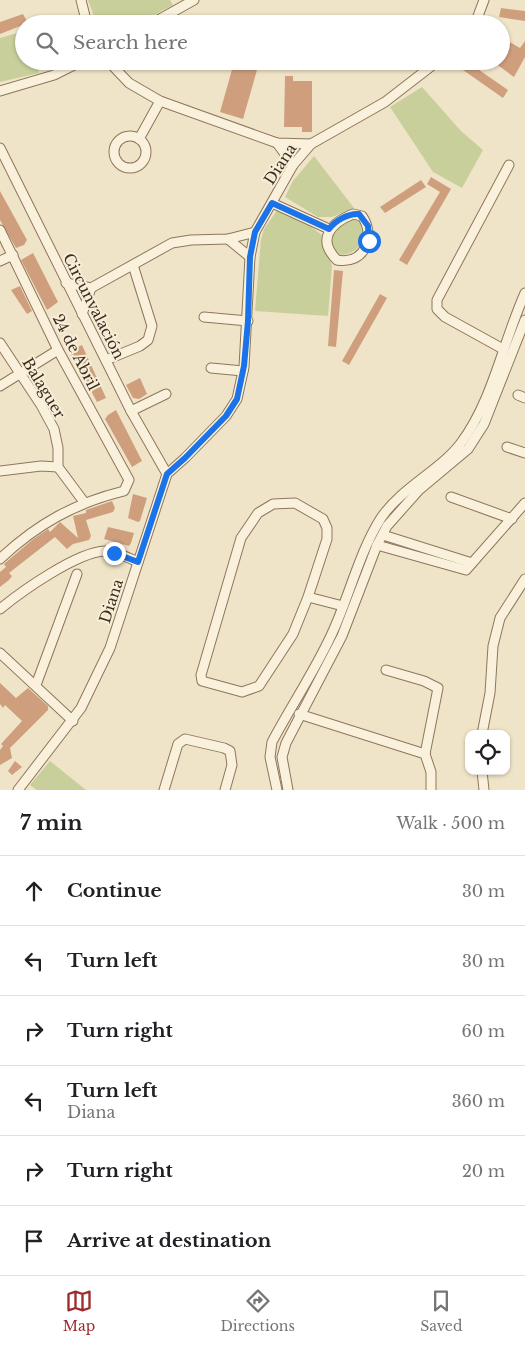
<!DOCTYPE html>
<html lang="en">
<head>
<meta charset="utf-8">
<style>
	:root { --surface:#fff; --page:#f6f6f6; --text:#202124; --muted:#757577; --line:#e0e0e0; --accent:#9e2a2b }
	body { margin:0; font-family:"Libre Baskerville",serif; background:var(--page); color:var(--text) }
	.controls { position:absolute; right:15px; bottom:15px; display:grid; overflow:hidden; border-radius:10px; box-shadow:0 1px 4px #0004 }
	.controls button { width:45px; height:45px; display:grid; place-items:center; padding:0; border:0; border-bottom:1px solid var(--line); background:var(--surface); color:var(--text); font:25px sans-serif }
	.stop { position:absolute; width:15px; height:15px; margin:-11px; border:4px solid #1a73e8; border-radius:50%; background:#fff }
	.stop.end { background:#1a73e8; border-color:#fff; box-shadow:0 1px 5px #0008 }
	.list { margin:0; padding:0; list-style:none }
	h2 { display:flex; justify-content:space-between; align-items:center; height:65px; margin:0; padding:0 20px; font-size:21px }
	h2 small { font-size:16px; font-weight:400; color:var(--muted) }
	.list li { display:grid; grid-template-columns:32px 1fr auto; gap:15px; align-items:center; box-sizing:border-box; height:70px; padding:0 20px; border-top:1px solid var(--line) }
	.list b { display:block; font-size:19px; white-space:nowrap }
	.list p { margin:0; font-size:16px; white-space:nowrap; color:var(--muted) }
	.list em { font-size:16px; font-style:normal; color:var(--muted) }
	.icon { flex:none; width:28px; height:28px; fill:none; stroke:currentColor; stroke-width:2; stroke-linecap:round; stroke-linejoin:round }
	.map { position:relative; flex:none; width:525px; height:790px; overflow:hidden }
	.search { position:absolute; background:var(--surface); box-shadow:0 1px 4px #0004; left:15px; right:15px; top:15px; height:55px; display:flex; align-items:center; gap:12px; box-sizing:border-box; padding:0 18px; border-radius:28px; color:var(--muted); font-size:19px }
	.sheet { height:485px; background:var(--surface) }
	nav { display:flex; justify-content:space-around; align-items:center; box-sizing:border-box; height:70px; border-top:1px solid var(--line); background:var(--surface); font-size:14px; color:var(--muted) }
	nav a { display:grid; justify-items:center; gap:2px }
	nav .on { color:var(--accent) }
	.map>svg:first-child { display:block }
	.green { fill:#c9cf9b }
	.building { fill:#cf9f7d }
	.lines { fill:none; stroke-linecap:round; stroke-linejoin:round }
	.minor-casing { stroke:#8d765c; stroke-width:11 }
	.minor { stroke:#faf1dc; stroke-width:9 }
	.route { stroke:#1a73e8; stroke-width:6 }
	.labels { text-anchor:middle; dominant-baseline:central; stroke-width:4; stroke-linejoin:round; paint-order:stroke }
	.street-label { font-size:15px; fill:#3d2e20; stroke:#f7eed8 }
</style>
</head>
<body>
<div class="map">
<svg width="525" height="790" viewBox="0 0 525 790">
	<rect width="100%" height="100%" fill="#f0e4c8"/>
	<g class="green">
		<polygon points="88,0 170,0 173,5 137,24 97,24"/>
		<polygon points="24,31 24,61 37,61 39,73 0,82 0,38"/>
		<polygon points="422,87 461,131 483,150 462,188 433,172 390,107"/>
		<polygon points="314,156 354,208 332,217 318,217 285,197 293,181"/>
		<polygon points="278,209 305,222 323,236 332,266 328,316 255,311 261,239 264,229"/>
		<path d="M353,218L358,220C368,238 360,254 340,255C320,238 338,227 353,218Z"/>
		<polygon points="50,761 86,790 37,790 30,785"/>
	</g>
	<g class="building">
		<polygon points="501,8 525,11 525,21 499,17"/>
		<polygon points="23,14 28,23 0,34 0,22"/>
		<polygon points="501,37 520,48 525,41 525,57 514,77 492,61 501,61 501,57 506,50 501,47"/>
		<polygon points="469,63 508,90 503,98 463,70"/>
		<polygon points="233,66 257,70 243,119 220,112"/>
		<polygon points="285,76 293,76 293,81 312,81 312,132 302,132 302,127 284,127"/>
		<polygon points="431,177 451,189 407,265 399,260 440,192 427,184"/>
		<polygon points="421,180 426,187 385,213 380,207"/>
		<polygon points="0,191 27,240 24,245 16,248 0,220"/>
		<polygon points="33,253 58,302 47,310 21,260"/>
		<polygon points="334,270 343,271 336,347 328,346"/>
		<polygon points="20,286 32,311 27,314 11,290"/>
		<polygon points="380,294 387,298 349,365 342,361"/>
		<polygon points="82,345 106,398 97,402 71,354 72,350"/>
		<polygon points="140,378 147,394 139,399 133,398 126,385"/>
		<polygon points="116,410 142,461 132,467 105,419 108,415"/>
		<polygon points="133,494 147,498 140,521 138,522 128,518"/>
		<polygon points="112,501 115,508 113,512 86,520 91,536 89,540 73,544 67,549 55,537 9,573 12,576 9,580 0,587 0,572 6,567 4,564 32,540 48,529 50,532 60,522 78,538 73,516 86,513 86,510"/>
		<polygon points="108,527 134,533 131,543 129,546 104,539"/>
		<polygon points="0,683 16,698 28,688 48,706 48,710 10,748 12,758 0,765 0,750 3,746 1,744 22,721 5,705 3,708 0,704"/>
		<polygon points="15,761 22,767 12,775 8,771"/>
	</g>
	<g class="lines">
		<defs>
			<g id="minor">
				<polyline points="81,0 87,24"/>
				<polyline points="151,24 194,0"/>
				<polyline points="475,24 484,0"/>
				<polyline points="108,61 129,83 160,101 277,143 311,144"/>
				<polyline points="0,91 54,75 82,61"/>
				<circle cx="130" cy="152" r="16"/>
				<polyline points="139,139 160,101"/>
				<polyline points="277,143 293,165"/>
				<polyline points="0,148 131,411 167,474"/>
				<polyline points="272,203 329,229"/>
				<path d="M353,214L362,216C376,236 365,265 337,260C316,239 331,223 353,214Z"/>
				<path d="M0,230L58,350L129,480L124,491C75,503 37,524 0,559"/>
				<polyline points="228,239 250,257"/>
				<polyline points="0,261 13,255"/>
				<polyline points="66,283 91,288 172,243 191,240 228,239 255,232"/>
				<polyline points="82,314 91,288"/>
				<polyline points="204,317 248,321"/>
				<polyline points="0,343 41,405 54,429 58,448 58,467 84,502"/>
				<polyline points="503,349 445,317 437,309 437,300 509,165"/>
				<polyline points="106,360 140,346 148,340 152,326 133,265"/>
				<polyline points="211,368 243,371"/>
				<polyline points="0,386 58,350"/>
				<polyline points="518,395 525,398"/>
				<polyline points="131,411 166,394"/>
				<polyline points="507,447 525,453"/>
				<polyline points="0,471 41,466 58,467"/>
				<polyline points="451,497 512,519"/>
				<polyline points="383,535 472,563"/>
				<polyline points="377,545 466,570 525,503"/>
				<polyline points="308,597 293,634 259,686 242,692 202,681 201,675 241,538 258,513 273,504 295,503 323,519 327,528 327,539 308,597 343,606"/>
				<path d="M0,609C22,591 77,552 105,551C115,551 129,558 138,562"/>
				<polyline points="0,653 73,721"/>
				<polyline points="386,670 424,681 438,688 425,754"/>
				<polyline points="36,685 77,574"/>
				<polyline points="299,714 425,754 431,772 431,790"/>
				<polyline points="482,734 490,693 493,646 500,618 525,579"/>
				<polyline points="482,771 484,790"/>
				<polyline points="18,790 81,708 110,648 167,474 185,458 226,416 237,399 244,367 250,257 255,232 293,165 311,144 385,102 438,61"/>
				<polyline points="164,790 178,744 185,739 224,748 230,751 232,765 225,790"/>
				<path d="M277,790L270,757L272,742C292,704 317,668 334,629C350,593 360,551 381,518C402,487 441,470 461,443C493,400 503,342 525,293"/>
				<polyline points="288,790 282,757 286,743 342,636 377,545 387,526 419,490 468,449 484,424 525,320"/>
			</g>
		</defs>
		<use href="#minor" class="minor-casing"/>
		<use href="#minor" class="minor"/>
	</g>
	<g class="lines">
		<path class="route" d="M114,553L138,562L167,474L185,458L226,416L237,399L244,366L248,321L250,257L255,232L272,203L329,229C335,221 348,213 359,214L368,226L369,241"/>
	</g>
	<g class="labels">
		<g class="street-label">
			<text transform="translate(280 164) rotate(-57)">Diana</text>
			<text transform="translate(94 306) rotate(63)">Circunvalación</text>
			<text transform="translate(76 352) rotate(63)">24 de Abril</text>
			<text transform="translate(44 388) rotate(59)">Balaguer</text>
			<text transform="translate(111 601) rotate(-72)">Diana</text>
		</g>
	</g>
</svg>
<div class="controls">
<button><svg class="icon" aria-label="locate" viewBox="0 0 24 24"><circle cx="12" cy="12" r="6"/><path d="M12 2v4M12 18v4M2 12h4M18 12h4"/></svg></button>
</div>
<div class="stop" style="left:369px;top:241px"></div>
<div class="stop end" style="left:114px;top:553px"></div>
<div class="search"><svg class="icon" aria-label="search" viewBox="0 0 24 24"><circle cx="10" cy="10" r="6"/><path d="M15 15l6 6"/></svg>Search here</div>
</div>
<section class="sheet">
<h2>7 min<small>Walk · 500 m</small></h2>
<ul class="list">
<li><svg class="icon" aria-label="ahead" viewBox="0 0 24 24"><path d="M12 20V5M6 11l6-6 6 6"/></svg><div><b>Continue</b></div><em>30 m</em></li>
<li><svg class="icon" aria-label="left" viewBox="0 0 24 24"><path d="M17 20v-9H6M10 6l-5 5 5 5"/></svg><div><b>Turn left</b></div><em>30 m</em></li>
<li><svg class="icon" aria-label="right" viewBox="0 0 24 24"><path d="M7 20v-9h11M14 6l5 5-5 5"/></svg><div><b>Turn right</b></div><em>60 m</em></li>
<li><svg class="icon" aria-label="left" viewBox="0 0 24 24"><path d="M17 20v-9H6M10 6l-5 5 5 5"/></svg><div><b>Turn left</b><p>Diana</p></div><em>360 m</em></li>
<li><svg class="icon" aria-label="right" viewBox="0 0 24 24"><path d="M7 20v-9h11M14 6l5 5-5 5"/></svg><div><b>Turn right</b></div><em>20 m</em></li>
<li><svg class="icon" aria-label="arrive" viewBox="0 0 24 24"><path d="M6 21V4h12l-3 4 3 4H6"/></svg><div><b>Arrive at destination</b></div></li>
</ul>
</section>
<nav>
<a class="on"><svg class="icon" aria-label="map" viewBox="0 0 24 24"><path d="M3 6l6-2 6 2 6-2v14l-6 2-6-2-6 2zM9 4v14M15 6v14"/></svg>Map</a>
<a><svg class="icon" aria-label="directions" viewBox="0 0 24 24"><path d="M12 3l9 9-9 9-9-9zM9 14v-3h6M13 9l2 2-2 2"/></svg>Directions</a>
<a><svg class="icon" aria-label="saved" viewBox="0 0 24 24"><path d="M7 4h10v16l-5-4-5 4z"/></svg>Saved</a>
</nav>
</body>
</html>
